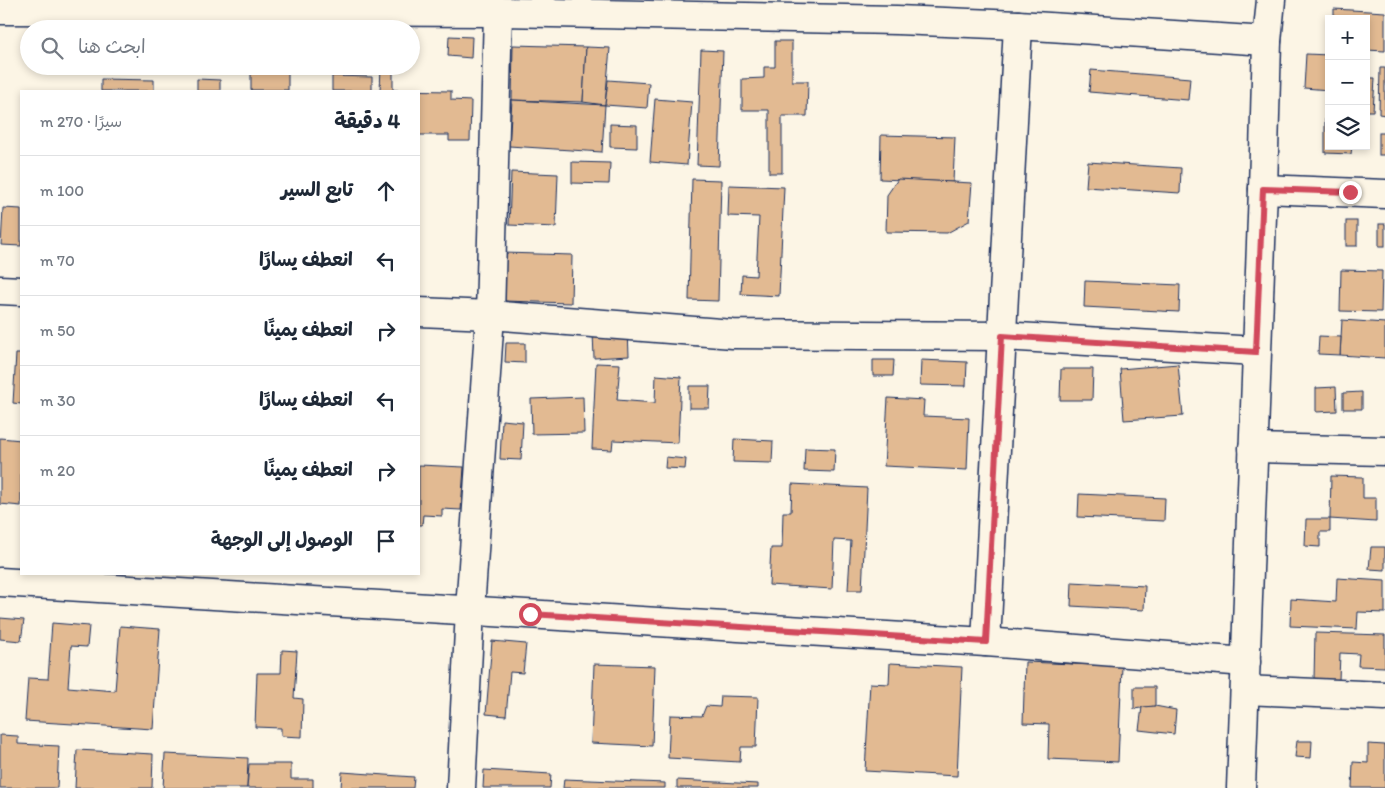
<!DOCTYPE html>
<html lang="ar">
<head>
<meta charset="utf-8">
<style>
	:root { --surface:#fff; --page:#f6f6f7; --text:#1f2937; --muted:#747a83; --line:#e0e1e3 }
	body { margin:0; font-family:Itim,"Playpen Sans Arabic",sans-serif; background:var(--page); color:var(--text); direction:rtl }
	.controls { position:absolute; right:15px; top:15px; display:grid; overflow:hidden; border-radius:0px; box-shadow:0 2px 8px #0003 }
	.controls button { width:45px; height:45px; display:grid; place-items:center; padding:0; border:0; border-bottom:1px solid var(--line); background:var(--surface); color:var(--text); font:25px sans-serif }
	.stop { position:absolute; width:15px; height:15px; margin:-11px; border:4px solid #d1495b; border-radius:50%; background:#fff }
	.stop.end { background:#d1495b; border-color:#fff; box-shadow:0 1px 5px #0008 }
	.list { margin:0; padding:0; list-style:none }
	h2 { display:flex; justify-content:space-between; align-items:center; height:65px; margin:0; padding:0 20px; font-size:21px }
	h2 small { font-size:16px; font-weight:400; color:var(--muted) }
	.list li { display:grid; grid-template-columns:32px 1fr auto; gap:15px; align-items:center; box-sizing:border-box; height:70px; padding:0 20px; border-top:1px solid var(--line) }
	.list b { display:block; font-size:19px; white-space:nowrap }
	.list em { font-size:16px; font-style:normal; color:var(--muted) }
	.icon { flex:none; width:28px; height:28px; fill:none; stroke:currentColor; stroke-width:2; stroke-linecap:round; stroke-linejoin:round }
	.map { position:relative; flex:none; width:1385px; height:788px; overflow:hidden; direction:ltr }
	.search { position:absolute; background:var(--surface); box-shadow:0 2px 8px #0003; left:20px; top:20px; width:400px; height:55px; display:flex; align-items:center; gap:12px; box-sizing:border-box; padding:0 18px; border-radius:28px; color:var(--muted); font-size:19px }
	.panel { position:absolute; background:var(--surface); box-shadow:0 2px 8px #0003; left:20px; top:90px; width:400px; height:485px; border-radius:0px; direction:rtl }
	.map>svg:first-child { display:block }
	.building { fill:#e2ba92; stroke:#1b2f5e }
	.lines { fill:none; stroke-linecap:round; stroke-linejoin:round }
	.minor-casing { stroke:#1b2f5e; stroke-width:31 }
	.tertiary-casing { stroke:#1b2f5e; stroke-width:31 }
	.minor { stroke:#fcf5e5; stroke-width:28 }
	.tertiary { stroke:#fcf5e5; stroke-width:28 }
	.route { stroke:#d1495b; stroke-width:6 }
</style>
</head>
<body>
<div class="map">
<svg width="1385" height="788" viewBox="0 0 1385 788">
	<rect width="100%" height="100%" fill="#fcf5e5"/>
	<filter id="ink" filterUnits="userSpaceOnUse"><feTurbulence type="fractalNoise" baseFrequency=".02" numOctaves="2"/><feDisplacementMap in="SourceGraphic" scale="10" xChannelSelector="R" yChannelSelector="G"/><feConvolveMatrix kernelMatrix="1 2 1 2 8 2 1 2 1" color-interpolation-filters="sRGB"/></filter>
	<g filter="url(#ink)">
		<g class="building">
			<polygon points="1334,9 1385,12 1385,51 1366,50 1366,19 1334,19"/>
			<polygon points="132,23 132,29 101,29 101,24"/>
			<polygon points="449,36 472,37 471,58 448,56"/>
			<polygon points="775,41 792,41 792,81 808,81 807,116 782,116 782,173 769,173 769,110 742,110 742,79 764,78 764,67 775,67"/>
			<polygon points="513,45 586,47 583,102 512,100"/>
			<polygon points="586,47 610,48 605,105 583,102"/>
			<polygon points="701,50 723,51 719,166 697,165"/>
			<polygon points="1306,54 1329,55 1329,90 1304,88"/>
			<rect x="251" y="66" width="37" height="24"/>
			<polygon points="381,66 393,66 393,90 451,91 451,100 471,101 470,141 449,141 449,135 419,135 419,91 380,91"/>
			<polygon points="1380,68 1385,68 1385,115 1379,114"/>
			<polygon points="1091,70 1190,78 1188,100 1089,92"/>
			<polygon points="332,76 372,77 372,91 332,91"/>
			<polygon points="1366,78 1375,78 1373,111 1366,111"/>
			<polygon points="101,79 154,80 154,91 101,91"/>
			<polygon points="197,79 220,80 220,91 197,91"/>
			<polygon points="608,80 649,83 647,108 605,105"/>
			<polygon points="655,99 692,102 687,165 650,162"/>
			<polygon points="512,100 605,105 602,152 509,146"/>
			<polygon points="1325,119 1329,119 1329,146 1352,146 1351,154 1325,153"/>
			<polygon points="610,124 637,125 637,148 610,147"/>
			<rect x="1379" y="133" width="6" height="22"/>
			<polygon points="881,135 955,137 953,182 880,179"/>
			<polygon points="572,162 610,163 609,184 572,183"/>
			<polygon points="1088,162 1181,168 1180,193 1086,187"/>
			<polygon points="511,172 558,174 556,227 509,225"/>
			<polygon points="692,179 721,180 718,301 689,300"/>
			<polygon points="898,179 972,183 969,221 947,233 886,232 887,195"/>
			<polygon points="729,185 784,187 779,296 741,294 742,275 756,276 759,217 728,216"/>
			<polygon points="3,208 21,209 21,246 1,245"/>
			<rect x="1346" y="221" width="11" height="25"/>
			<rect x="1379" y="224" width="6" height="22"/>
			<polygon points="504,253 572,255 571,303 503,301"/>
			<polygon points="1341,270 1382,271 1381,312 1340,311"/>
			<polygon points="1085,281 1180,285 1179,312 1084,307"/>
			<polygon points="1342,320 1385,323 1385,358 1340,355"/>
			<polygon points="628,330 629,356 594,358 593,332"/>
			<polygon points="1319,336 1341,337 1340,355 1318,354"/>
			<polygon points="506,343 525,343 525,363 505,362"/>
			<polygon points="16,354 21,354 21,404 13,403"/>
			<polygon points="873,360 894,360 893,376 873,376"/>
			<polygon points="921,360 967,362 966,386 920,385"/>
			<polygon points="596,363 620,364 617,400 655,403 656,375 681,377 678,443 613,440 612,450 592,449"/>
			<polygon points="1178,364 1183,416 1124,420 1120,369"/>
			<polygon points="1061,369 1093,369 1092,400 1060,400"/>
			<polygon points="689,386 710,386 709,408 689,408"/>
			<polygon points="1336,387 1337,411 1316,412 1316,388"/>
			<polygon points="1362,392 1362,409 1343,409 1343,393"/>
			<polygon points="583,397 584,433 532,434 531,399"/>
			<polygon points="888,398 924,400 923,416 969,418 967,470 884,466"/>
			<polygon points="502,420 523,422 521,460 500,459"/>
			<polygon points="0,438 21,440 21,506 0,504"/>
			<polygon points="734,439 773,441 772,463 733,462"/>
			<polygon points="805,448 835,449 834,472 804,471"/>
			<polygon points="666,457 686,459 685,469 665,468"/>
			<polygon points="419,465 464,467 461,510 442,509 442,516 423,515 422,525 419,525"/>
			<polygon points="1331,476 1363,477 1363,498 1376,498 1376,522 1330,519"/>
			<polygon points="792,484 867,488 862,590 848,590 851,541 834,540 832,589 769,585 771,548 782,548 783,512 791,512"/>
			<polygon points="1079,494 1165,498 1164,521 1078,517"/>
			<polygon points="1306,519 1330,519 1330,532 1320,532 1320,547 1305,546"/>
			<polygon points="1371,547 1385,547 1385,570 1369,569"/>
			<polygon points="1337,578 1385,581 1385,613 1358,612 1357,629 1290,626 1291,599 1336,602"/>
			<polygon points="1072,582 1145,586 1144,610 1071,606"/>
			<polygon points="0,618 24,620 21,641 0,639"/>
			<polygon points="52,623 89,626 87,647 71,646 68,687 115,691 120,626 160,629 153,729 25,721 28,678 48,679"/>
			<polygon points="1315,633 1385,635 1385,667 1358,666 1359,654 1340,653 1339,680 1314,679"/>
			<polygon points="492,641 526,644 523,673 510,672 506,716 486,714"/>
			<polygon points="282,650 297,651 294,698 303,699 302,737 281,736 281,728 255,727 257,673 281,673"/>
			<polygon points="1025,662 1122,666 1118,762 1048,759 1049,724 1023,723"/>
			<polygon points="890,663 962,667 957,776 865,771 870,683 889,684"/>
			<polygon points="594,664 655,666 652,746 591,743"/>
			<polygon points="1134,687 1155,687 1155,706 1134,709"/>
			<polygon points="721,696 758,697 756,747 741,747 740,762 668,758 670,715 702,716 706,706 720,707"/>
			<polygon points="1155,706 1176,710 1174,734 1139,730 1142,707"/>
			<polygon points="0,735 18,736 18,744 59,746 57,788 0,788"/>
			<polygon points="1297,741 1312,741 1311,758 1295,757"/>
			<polygon points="1368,744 1385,745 1385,788 1352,788 1353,762 1368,763"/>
			<polygon points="77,750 153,754 152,788 75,788"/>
			<polygon points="165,754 248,758 247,788 163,788"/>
			<polygon points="249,764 291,764 291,779 313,779 313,788 247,788"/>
			<polygon points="484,770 551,774 550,788 483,788"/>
			<polygon points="342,772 414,777 413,788 341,788"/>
			<polygon points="564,779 665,783 665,788 563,788"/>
			<polygon points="677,780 758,784 758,788 677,788"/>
		</g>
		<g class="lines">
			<defs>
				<g id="minor">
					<polyline points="0,10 498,12 897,20 1018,25 1267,41"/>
					<polyline points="1263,189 1385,194"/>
					<polyline points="0,290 21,291"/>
					<polyline points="419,312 490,315 733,334 1002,336 1256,351"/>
					<polyline points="1253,448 1385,451"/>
					<polyline points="0,582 986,642 1246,662"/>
					<polyline points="986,642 1018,25"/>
					<polyline points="1245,690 1385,696"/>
					<polyline points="461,788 470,610 490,315 498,12"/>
				</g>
				<polyline id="tertiary" points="1241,788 1263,189 1267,41 1271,0"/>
			</defs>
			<use href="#minor" class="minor-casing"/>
			<use href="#tertiary" class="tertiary-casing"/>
			<use href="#minor" class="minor"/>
			<use href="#tertiary" class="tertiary"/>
		</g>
	</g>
	<g class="lines" filter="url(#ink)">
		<polyline class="route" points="530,614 986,642 1002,336 1256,352 1263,189 1350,192"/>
	</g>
</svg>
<div class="controls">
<button>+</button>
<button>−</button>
<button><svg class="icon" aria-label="layers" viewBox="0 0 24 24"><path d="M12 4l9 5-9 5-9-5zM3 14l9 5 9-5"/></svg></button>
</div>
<div class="stop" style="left:530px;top:614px"></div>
<div class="stop end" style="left:1350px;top:192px"></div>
<div class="search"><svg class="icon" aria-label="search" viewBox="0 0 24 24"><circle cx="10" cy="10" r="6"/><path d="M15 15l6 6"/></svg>ابحث هنا</div>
<section class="panel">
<h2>4 دقيقة<small>سيرًا · 270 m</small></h2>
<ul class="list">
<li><svg class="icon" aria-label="ahead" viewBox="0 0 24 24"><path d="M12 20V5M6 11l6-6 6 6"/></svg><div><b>تابع السير</b></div><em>100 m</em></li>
<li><svg class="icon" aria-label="left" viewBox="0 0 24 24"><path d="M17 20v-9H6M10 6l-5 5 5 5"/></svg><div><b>انعطف يسارًا</b></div><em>70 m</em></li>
<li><svg class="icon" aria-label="right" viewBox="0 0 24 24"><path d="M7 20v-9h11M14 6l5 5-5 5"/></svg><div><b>انعطف يمينًا</b></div><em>50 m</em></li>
<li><svg class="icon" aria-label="left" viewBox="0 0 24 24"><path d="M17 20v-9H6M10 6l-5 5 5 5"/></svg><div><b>انعطف يسارًا</b></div><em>30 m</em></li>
<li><svg class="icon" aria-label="right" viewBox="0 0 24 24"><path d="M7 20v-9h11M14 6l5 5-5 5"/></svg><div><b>انعطف يمينًا</b></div><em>20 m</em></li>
<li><svg class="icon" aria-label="arrive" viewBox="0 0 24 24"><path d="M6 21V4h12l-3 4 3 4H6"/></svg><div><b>الوصول إلى الوجهة</b></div></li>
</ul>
</section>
</div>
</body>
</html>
